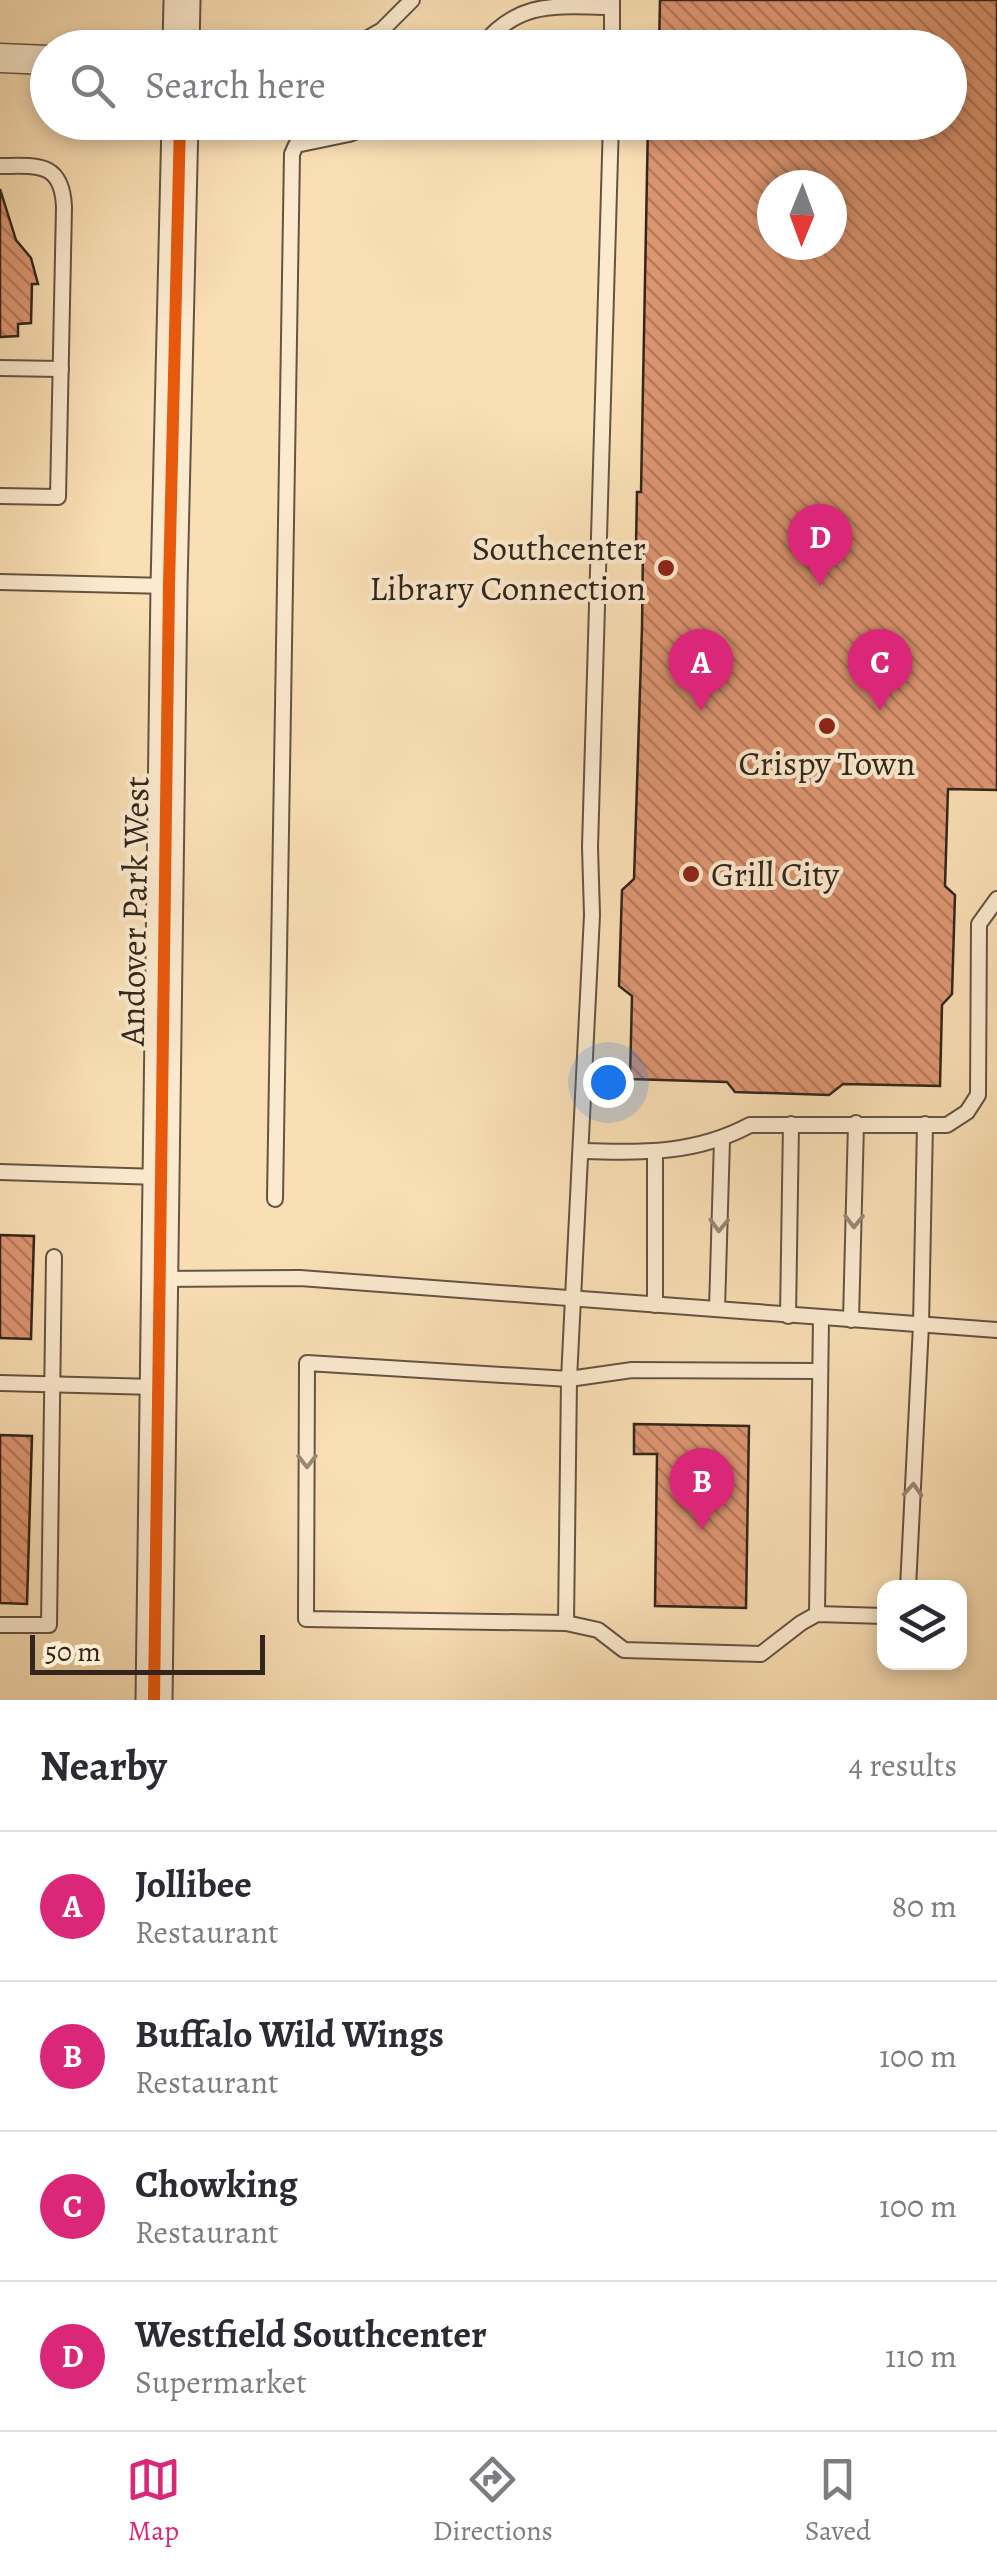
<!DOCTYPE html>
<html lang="en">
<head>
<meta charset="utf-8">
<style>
	:root { --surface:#fff; --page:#f2f2f3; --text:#2b2b33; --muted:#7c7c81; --line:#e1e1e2; --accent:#db2777 }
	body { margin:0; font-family:Alegreya,serif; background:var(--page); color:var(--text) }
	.controls { position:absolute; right:30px; bottom:30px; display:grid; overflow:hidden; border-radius:20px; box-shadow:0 5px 15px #0003 }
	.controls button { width:90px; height:90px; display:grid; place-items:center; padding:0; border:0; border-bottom:2px solid var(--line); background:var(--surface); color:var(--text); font:50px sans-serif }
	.compass { position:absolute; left:757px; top:170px; width:90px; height:90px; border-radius:50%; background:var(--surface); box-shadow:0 5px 15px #0003; rotate:181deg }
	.scale { position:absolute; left:30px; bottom:25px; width:235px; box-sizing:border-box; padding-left:10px; border:5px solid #33251c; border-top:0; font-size:28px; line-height:35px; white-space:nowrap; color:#33251c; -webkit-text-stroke:8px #fceacf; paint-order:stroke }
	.you { position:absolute; left:608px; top:1082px; width:35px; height:35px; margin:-25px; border:8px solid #fff; border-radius:50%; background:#1a73e8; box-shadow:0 0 0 15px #1a73e833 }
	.badge { display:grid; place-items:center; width:65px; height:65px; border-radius:50%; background:var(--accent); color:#fff; font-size:32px; font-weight:700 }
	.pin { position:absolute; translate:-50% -82px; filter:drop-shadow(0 2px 5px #0008) }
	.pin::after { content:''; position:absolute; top:52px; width:35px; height:30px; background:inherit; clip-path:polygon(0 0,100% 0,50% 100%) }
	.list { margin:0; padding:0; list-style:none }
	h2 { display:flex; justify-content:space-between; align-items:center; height:130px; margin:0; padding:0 40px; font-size:42px }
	h2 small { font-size:32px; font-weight:400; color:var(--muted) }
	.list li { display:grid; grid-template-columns:65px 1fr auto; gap:30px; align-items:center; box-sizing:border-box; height:150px; padding:0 40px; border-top:2px solid var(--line) }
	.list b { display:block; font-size:38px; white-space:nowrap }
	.list p { margin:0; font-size:32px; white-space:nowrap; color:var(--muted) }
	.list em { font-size:32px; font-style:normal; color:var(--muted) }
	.icon { flex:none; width:55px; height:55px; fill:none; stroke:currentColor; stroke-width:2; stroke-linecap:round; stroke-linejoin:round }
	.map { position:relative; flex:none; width:997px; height:1700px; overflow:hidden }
	.search { position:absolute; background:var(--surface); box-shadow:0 5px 15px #0003; left:30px; right:30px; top:30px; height:110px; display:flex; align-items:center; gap:25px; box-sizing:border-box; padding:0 35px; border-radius:55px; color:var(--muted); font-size:38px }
	.sheet { height:730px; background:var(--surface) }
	nav { display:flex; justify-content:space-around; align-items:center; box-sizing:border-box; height:140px; border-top:2px solid var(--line); background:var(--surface); font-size:28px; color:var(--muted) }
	nav a { display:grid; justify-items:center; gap:5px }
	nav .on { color:var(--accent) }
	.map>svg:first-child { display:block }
	.building { fill:url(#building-back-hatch); stroke:#33251c; stroke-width:2.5; fill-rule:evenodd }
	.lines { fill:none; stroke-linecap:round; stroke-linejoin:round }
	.service-casing { stroke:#655442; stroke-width:18 }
	.minor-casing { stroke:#655442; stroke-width:31 }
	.tertiary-casing { stroke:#655442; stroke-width:39 }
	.service { stroke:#fceacf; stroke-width:14 }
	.minor { stroke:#fceacf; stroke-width:28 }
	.tertiary { stroke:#fceacf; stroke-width:35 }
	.cycleway-casing { stroke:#fceacf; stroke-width:19 }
	.cycleway { stroke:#e8590c; stroke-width:12 }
	.oneway { stroke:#988876 }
	.poi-dot { fill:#8f2418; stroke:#fceacf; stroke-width:4 }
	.labels { text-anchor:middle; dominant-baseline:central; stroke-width:8; stroke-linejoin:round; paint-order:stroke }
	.poi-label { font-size:35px; fill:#33251c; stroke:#fceacf; text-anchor:end }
	.street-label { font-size:35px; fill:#33251c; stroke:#fceacf }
</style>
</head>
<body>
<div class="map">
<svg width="997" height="1700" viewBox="0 0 997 1700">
	<defs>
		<pattern id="building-back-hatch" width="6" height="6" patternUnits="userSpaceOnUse" patternTransform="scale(2.5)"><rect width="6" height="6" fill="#de9672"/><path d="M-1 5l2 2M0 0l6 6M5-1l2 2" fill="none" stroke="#b57a5d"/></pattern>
	</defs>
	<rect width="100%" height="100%" fill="#fadfb5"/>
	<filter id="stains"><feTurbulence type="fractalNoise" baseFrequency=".002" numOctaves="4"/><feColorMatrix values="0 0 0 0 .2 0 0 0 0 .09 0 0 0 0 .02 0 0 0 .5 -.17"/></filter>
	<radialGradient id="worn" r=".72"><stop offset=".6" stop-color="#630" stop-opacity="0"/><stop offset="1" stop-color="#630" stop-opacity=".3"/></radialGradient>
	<g class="building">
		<path d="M660,0H997V790L948,789L945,886L955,895L952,994L942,1005L940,1086L843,1084L829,1095L735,1092L727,1082L630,1079L632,996L619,986L622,890L634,879L642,627L643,545H636L637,492H641L648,122H950V48H659ZM772,185H832V245H772Z"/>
		<polygon points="0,189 16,240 31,258 38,284 32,284 31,323 18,324 18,336 0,337"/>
		<polygon points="0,1235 34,1236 31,1339 0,1338"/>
		<polygon points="634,1424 749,1426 746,1608 655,1606 657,1454 634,1454"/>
		<polygon points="0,1435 32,1436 27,1604 0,1603"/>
	</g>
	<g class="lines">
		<defs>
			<g id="service">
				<polyline points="350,48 382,30 412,0"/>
				<path d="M480,48C518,0 554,6 612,7"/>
				<polyline points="612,48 612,0"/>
				<polyline points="611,122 590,847 592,915 569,1379 307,1363 306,1619 566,1623 598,1630 624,1650 761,1654 801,1623 817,1614 884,1616"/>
				<path d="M0,166C37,166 62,161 64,207L58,497L0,496"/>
				<polyline points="0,368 61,369"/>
				<polyline points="0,582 168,586"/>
				<path d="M583,1151C643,1153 696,1154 750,1125H947L967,1112L978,1095L979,924L997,899"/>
				<polyline points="655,1152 655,1305"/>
				<polyline points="0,1172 159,1177"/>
				<polyline points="275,1199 292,154 296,145 349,134 380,122"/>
				<polyline points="159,1279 300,1278 997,1330"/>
				<polyline points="717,1309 722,1140"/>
				<polyline points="788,1316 791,1124"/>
				<polyline points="851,1320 856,1123"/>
				<polyline points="0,1383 156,1387"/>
				<polyline points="908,1588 921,1325 925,1124"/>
				<polyline points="817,1614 821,1319"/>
				<polyline points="566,1623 569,1379 632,1370 818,1371"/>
				<polyline points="0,1625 49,1625 54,1257"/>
			</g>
			<polyline id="minor" points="0,58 48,60"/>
			<g id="tertiary">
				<polyline points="181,48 182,0"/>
				<polyline points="154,1700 169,586 180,122"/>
			</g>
		</defs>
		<use href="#service" class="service-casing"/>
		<use href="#minor" class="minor-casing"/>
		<use href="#tertiary" class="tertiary-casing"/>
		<use href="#service" class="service"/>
		<use href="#minor" class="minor"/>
		<use href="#tertiary" class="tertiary"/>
		<defs>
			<polyline id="cycleway" points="154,1700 169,586 180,122"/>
		</defs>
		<use href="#cycleway" class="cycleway-casing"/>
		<use href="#cycleway" class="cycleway"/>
	</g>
	<defs><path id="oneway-chevron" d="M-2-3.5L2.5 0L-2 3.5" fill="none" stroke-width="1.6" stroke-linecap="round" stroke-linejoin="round" transform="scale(2.5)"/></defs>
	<g class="oneway">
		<use href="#oneway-chevron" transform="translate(854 1221) rotate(91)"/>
		<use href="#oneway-chevron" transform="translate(719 1225) rotate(92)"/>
		<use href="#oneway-chevron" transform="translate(307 1461) rotate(90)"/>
		<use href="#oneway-chevron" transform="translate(913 1490) rotate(-87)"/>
	</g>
	<g class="poi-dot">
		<circle cx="666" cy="568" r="10"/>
		<circle cx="827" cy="726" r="10"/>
		<circle cx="691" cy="874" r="10"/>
	</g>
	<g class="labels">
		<g class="poi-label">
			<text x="646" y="548">Southcenter<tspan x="646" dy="40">Library Connection</tspan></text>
			<text x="827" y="763" text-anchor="middle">Crispy Town</text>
			<text x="711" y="874" text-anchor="start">Grill City</text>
		</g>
		<g class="street-label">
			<text transform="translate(134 911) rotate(-89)">Andover Park West</text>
		</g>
	</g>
	<rect width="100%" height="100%" filter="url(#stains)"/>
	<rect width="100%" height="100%" fill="url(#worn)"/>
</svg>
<div class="controls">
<button><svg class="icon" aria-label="layers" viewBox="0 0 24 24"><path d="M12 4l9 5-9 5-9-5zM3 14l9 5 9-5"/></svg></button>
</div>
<svg class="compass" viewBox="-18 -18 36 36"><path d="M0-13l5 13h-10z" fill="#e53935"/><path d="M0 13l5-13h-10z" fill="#7c7c81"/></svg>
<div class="scale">50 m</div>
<div class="you"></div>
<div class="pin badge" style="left:701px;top:711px">A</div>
<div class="pin badge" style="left:702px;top:1530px">B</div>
<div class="pin badge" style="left:880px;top:711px">C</div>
<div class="pin badge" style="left:820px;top:586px">D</div>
<div class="search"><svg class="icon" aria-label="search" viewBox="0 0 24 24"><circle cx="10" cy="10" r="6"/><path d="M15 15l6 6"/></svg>Search here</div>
</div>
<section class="sheet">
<h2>Nearby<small>4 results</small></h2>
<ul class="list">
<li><span class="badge">A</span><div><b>Jollibee</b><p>Restaurant</p></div><em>80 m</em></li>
<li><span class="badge">B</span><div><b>Buffalo Wild Wings</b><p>Restaurant</p></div><em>100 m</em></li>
<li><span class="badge">C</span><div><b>Chowking</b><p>Restaurant</p></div><em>100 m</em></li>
<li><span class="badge">D</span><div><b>Westfield Southcenter</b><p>Supermarket</p></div><em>110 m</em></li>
</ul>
</section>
<nav>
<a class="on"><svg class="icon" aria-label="map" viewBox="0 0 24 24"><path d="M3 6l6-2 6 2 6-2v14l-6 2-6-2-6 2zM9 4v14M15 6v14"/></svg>Map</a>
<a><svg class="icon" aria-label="directions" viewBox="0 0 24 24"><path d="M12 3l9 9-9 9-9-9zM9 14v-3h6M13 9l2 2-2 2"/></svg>Directions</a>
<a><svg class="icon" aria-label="saved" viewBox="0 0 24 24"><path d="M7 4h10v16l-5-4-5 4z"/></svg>Saved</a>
</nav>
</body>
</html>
